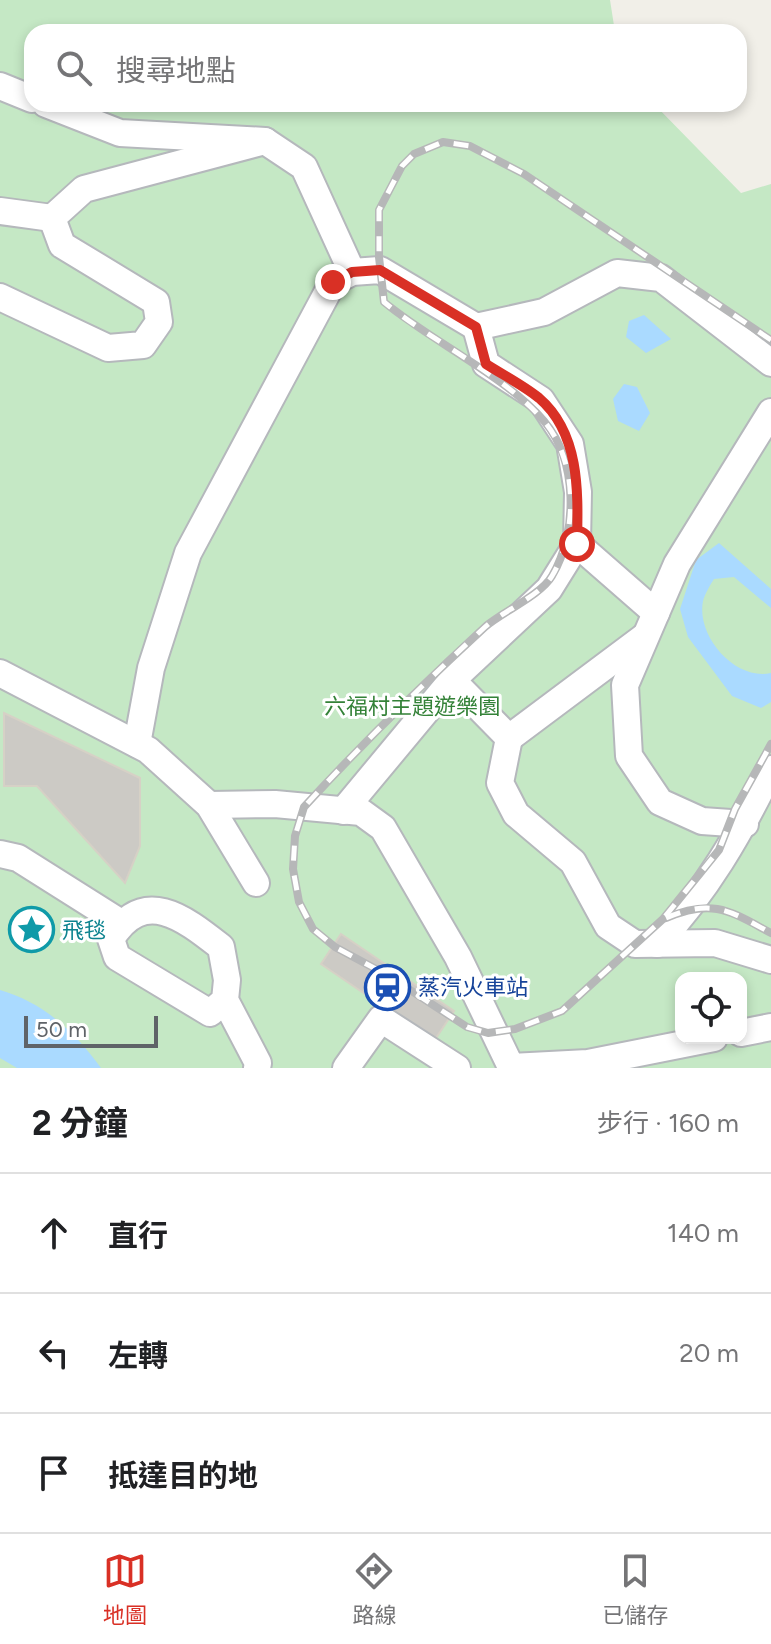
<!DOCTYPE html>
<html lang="zh-TW">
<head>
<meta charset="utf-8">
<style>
	:root { --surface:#fff; --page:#f2f2f2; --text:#202124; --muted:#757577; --line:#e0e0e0; --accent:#d93025 }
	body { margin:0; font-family:Figtree,"Noto Sans TC",sans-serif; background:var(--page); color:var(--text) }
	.controls { position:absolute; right:24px; bottom:24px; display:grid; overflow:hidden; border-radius:16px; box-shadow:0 4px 12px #0003 }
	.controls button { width:72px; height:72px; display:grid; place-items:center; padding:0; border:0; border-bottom:2px solid var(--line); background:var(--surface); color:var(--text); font:40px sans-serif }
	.scale { position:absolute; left:24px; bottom:20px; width:134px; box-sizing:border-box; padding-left:8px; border:4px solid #5f6368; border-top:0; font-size:22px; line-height:28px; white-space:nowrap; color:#5f6368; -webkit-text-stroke:6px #fff; paint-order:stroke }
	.stop { position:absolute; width:24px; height:24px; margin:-18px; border:6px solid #d93025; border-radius:50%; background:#fff }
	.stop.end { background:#d93025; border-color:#fff; box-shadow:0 2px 8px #0008 }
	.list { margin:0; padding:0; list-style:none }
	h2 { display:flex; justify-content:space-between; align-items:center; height:104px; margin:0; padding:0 32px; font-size:34px }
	h2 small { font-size:26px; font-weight:400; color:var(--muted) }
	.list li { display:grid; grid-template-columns:52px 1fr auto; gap:24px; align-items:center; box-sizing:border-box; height:120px; padding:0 32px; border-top:2px solid var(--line) }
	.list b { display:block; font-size:30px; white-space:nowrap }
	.list em { font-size:26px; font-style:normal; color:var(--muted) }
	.icon { flex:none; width:44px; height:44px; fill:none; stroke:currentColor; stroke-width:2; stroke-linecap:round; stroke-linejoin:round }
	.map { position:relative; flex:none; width:771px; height:1068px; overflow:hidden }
	.search { position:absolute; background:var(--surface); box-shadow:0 4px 12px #0003; left:24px; right:24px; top:24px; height:88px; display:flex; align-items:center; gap:20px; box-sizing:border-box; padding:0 28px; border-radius:24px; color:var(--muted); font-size:30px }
	.sheet { height:464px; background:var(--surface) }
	nav { display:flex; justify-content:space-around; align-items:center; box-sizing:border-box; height:112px; border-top:2px solid var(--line); background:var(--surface); font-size:22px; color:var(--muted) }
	nav a { display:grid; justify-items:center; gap:4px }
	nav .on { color:var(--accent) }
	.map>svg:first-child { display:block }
	.green { fill:#c5e8c5; fill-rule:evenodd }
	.water { fill:#aadaff }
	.building { fill:#cccac5; stroke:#d6d1c6; stroke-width:2 }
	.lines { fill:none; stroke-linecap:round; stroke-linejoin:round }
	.minor-casing { stroke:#b5b8bc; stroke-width:30 }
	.minor { stroke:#fff; stroke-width:26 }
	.rail-casing { stroke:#b6b7b8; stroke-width:8 }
	.rail { stroke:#fff; stroke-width:5; stroke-dasharray:15; stroke-linecap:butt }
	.route { stroke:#d93025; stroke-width:10 }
	.labels { text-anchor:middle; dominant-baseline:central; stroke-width:6; stroke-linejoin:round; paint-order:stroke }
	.park-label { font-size:22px; fill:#348238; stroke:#fff }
	.culture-label { font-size:22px; fill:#0d838f; stroke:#fff; text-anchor:start }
	.transit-label { font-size:22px; fill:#164399; stroke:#fff; text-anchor:start }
</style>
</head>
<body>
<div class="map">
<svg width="771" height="1068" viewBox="0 0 771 1068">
	<rect width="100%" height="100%" fill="#f1efe8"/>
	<path class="green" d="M0,0H610L615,32H32V104H654L741,193L771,184V1068H0ZM681,978H741V1038H681Z"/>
	<g class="water">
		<polygon points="644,315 671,339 646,353 626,337 629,321"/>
		<polygon points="624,384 637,387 650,413 639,431 618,421 613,399"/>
		<path d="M719,543L771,589V608L734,577L714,579C710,585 705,594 703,601C696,636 735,681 771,673V702L761,708L732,696L688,637L680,609L696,560Z"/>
		<path d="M0,990C44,1003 74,1031 101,1068H17L0,1058Z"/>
	</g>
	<g class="building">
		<polygon points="4,713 140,778 140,846 125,883 37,786 4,786"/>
		<polygon points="341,934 454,1011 434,1041 321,964"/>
	</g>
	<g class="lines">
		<defs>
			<g id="minor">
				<polyline points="0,86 32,99"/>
				<polyline points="46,104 120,133 265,141 304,167 352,272"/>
				<polyline points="0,211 52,218"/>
				<polyline points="0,297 108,348 143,345 159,322 156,302 62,245 52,218 84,189 265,141"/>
				<polyline points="577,544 656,613"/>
				<polyline points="0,673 148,750 209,805 256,883"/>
				<polyline points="452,680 509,738 500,783 516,814 573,862 608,926 635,944 715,943 771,960"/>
				<polyline points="509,738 644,637"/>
				<polyline points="137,744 151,668 188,553 333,282 352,272 380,270 476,327 544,312 617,273 661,278 771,363"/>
				<polyline points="209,805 275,804 361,812 383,828 458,957 511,1067 588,1063 714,1038"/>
				<polyline points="343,811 452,680 549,589 577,544 578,492 570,444 541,400 486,364 476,327"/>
				<polyline points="745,824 702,821 660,802 629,756 625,685 677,564 771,412"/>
				<polyline points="0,854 18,858 121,923"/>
				<path d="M657,944C706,892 740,833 771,769"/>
				<path d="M225,1000L210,1013L117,957L111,939C144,886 184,918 221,947L227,980L225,1000L258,1063L257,1068"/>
				<polyline points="741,1033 771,1027"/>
				<polyline points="346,1068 381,1019 457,1068"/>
			</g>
		</defs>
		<use href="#minor" class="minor-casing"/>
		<use href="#minor" class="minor"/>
		<defs>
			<g id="rail">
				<path d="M771,340L524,174L470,146L443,142L414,154L402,166L379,210V257L384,302C431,341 507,377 544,421C578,461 578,532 552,576C541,595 502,612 485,627C423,684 361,745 304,807L295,836L293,869L299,902L313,929L335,947L387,975L467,1027L488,1033L515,1029L562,1011L663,919L719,850L735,809L771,744"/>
				<path d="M666,918C713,898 730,911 771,933"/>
			</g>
		</defs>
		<use href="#rail" class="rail-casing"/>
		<use href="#rail" class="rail"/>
	</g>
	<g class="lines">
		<path class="route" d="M333,282L352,272L380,270L476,327L486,364C503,375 523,385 539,398C581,434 578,495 577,544"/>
	</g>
	<defs>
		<symbol id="sight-ring" viewBox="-11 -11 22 22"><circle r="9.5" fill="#fff" stroke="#0f9aa8" stroke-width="1.5"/><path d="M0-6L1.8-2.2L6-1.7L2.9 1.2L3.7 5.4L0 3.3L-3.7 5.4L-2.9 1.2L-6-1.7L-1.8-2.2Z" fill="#0f9aa8"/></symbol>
		<symbol id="station-ring" viewBox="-11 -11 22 22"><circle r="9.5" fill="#fff" stroke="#1a4fb4" stroke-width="1.5"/><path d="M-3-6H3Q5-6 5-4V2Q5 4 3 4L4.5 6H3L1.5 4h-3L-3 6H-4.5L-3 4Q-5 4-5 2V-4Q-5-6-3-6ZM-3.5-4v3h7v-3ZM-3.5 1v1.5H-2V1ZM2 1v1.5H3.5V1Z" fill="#1a4fb4"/></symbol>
	</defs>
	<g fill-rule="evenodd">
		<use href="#sight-ring" x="6" y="904" width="51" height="51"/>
		<use href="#station-ring" x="362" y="962" width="51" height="51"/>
	</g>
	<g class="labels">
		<g class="park-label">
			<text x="412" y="706">六福村主題遊樂園</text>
		</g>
		<g class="culture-label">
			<text x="62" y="930">飛毯</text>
		</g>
		<g class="transit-label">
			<text x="418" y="987">蒸汽火車站</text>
		</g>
	</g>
</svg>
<div class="controls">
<button><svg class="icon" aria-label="locate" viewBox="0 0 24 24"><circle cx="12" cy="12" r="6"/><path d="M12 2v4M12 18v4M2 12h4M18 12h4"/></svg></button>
</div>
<div class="scale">50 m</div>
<div class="stop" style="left:577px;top:544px"></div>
<div class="stop end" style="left:333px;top:282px"></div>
<div class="search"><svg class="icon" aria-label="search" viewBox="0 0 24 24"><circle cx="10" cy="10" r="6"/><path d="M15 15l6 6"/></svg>搜尋地點</div>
</div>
<section class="sheet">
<h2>2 分鐘<small>步行 · 160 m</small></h2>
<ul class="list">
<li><svg class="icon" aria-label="ahead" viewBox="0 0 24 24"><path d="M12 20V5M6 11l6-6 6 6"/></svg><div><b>直行</b></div><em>140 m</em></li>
<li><svg class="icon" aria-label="left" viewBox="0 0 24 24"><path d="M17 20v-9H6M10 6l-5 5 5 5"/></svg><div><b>左轉</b></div><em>20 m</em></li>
<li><svg class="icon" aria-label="arrive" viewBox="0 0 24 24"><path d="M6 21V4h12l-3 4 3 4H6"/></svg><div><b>抵達目的地</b></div></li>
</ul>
</section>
<nav>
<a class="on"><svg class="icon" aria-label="map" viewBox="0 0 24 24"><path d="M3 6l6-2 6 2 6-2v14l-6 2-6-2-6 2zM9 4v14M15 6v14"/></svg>地圖</a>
<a><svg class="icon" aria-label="directions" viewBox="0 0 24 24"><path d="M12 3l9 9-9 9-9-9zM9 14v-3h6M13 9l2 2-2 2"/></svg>路線</a>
<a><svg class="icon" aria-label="saved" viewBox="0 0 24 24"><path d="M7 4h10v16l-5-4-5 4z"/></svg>已儲存</a>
</nav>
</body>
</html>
